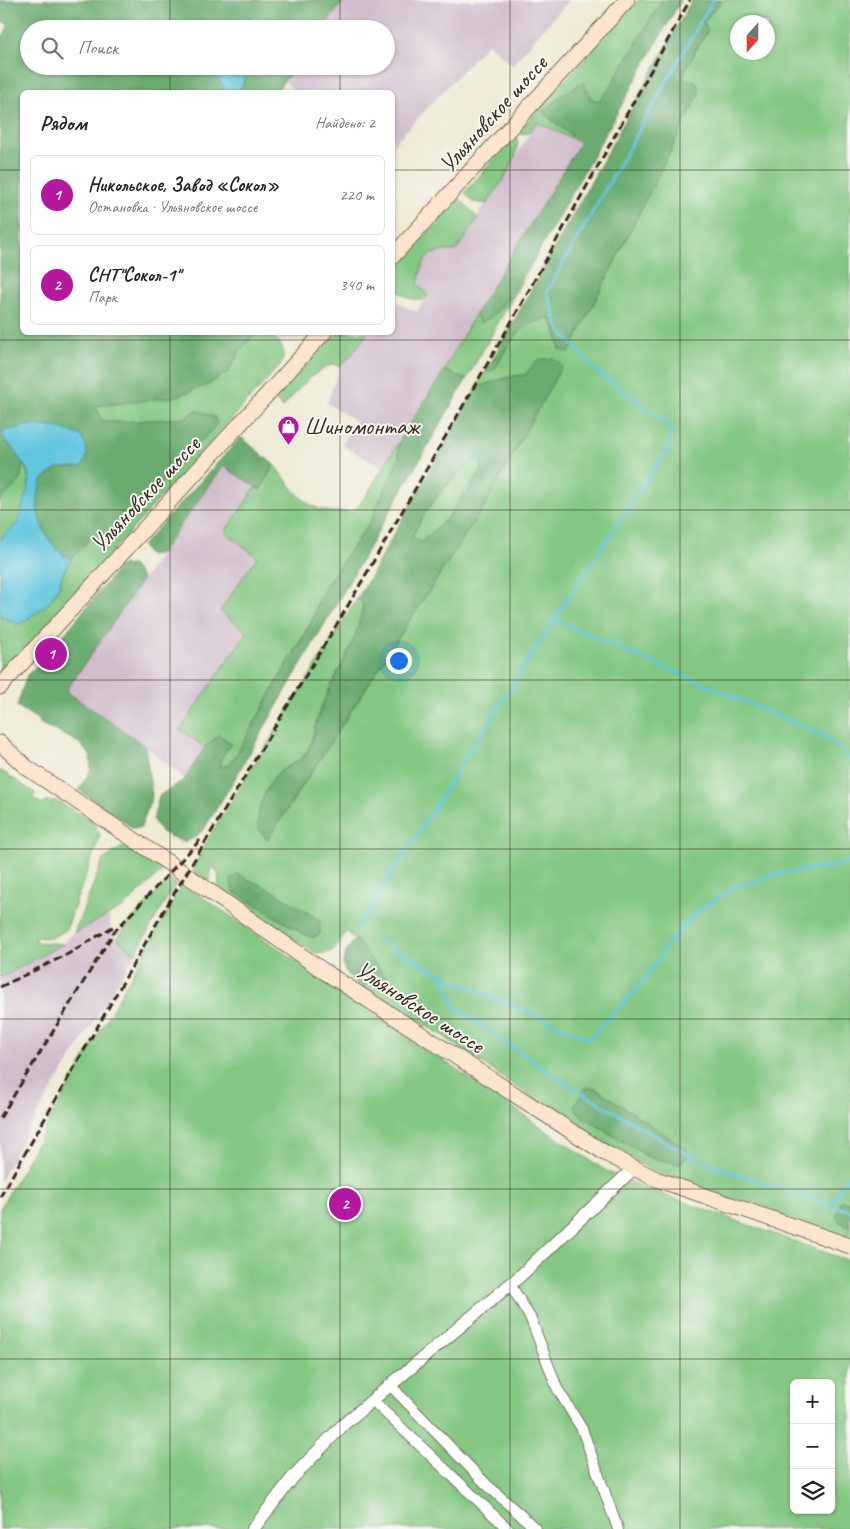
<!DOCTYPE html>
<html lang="ru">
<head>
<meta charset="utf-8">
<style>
	:root { --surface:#fff; --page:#f2f2f2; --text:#222; --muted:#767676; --line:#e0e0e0; --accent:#b5179e }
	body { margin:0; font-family:Caveat,sans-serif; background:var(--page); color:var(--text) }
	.controls { position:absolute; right:15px; bottom:15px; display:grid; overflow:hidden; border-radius:8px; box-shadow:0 1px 4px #0004 }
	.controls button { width:45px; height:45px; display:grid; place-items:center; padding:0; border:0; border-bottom:1px solid var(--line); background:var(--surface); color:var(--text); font:25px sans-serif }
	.compass { position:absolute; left:730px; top:15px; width:45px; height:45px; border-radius:50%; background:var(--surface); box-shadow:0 1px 4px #0004; rotate:201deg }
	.you { position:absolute; left:398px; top:660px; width:18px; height:18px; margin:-12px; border:4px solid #fff; border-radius:50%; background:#1a73e8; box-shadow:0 0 0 8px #1a73e833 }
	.badge { display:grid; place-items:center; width:32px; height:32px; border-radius:50%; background:var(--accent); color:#fff; font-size:16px; font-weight:700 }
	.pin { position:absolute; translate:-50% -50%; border:2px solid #fff; box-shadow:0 1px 5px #0006 }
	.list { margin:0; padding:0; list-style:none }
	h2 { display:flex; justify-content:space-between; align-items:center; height:65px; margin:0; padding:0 20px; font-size:21px }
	h2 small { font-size:16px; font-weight:400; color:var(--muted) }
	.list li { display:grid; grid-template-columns:32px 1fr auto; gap:15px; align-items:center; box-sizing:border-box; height:80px; margin:0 10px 10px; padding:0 10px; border:1px solid var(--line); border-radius:8px }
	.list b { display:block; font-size:19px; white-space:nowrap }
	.list p { margin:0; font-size:16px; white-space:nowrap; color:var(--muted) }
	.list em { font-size:16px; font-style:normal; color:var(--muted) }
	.icon { flex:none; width:28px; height:28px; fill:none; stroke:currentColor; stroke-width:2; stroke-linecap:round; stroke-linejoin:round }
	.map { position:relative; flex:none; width:850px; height:1529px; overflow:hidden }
	.search { position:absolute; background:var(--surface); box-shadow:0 1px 4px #0004; left:20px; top:20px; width:375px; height:55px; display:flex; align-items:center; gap:12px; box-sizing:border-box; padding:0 18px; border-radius:28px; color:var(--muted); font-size:19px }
	.panel { position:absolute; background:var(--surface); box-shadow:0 1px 4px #0004; left:20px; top:90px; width:375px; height:245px; border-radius:8px }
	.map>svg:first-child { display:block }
	.industrial { fill:#d0bdcc }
	.green { fill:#83c782; stroke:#5f7850; fill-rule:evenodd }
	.forest { fill:#6aac70; stroke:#526b47; fill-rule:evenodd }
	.water { fill:#61c6de; stroke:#4e787e }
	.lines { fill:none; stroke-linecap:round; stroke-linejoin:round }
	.stream { stroke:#61c6de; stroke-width:3 }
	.minor-casing { stroke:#7a6d5e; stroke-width:12 }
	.tertiary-casing { stroke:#7a6d5e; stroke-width:14 }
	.secondary-casing { stroke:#7a6d5e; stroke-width:17 }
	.minor { stroke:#fff; stroke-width:10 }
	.tertiary { stroke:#fff; stroke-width:12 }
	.secondary { stroke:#fbe5cf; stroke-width:15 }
	.rail { stroke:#3b2a1e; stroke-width:3; stroke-dasharray:8 4; stroke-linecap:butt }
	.grid { fill:none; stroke:#3b2a1e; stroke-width:1; stroke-opacity:0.55 }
	.labels { text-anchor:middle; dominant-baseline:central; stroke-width:4; stroke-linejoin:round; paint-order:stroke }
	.street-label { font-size:24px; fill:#3b2a1e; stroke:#f6f6f2 }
	.poi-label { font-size:24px; fill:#3b2a1e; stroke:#f6f6f2; text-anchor:start }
</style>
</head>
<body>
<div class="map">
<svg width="850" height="1529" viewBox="0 0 850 1529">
	<rect width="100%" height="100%" fill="#f6f6f2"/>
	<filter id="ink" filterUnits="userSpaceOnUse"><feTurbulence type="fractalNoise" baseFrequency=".02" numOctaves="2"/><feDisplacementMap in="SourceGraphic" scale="10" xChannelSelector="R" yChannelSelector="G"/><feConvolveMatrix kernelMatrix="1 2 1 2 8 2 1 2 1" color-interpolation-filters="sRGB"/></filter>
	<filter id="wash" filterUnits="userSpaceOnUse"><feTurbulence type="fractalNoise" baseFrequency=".0096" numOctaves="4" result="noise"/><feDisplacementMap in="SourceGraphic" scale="20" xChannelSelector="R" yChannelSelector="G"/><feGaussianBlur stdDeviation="1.12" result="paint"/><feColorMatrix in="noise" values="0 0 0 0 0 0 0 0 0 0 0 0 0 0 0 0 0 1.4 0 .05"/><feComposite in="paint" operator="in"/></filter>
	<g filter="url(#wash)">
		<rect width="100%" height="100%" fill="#eeead4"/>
		<g class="industrial">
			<polygon points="338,0 569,0 512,65 488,43 393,145 392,92 295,92 279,75 285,66 386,66 386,29 315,29"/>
			<polygon points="537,122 581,143 383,468 342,445 356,421 327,403 340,366 352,355 367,333 392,332 393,302 397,302 416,312 428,296 417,284 423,262 436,251 456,251"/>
			<polygon points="223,466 255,488 225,532 257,556 220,611 248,632 180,730 205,747 185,779 145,746 65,691"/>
			<polygon points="109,914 111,929 117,939 135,954 28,1129 0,1181 0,978 63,944 74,933"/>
		</g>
		<g class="green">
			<polygon points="639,0 662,0 609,89 599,101 591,99 589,90 543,113 581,143 537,122 529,133 520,134 520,130 535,113"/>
			<path d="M722,0H850V1204L841,1201L840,1222L850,1228V1240L653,1171L577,1129L439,1033L363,989L368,981L387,978C372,963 361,946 347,931C335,946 335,957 313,952L219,887L218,873L212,867L209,882L194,872V866L211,834L358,598L363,604C358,643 335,674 320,710C315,722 315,739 308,750C300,763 288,764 278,773C263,788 259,809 259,829L268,839L486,503L525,375C506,376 495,382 477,387L485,373L495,369C511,340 514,325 549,318L555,327L560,349L683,80C684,69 690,62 695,51C705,25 700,22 722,0ZM738,22H768V52H738ZM237,874L277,893L316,937L302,933L233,891ZM585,1088H595L688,1150L663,1160L648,1157L582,1116Z"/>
			<path d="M513,138H517C521,159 498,186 487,204L473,202L465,194L467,190Z"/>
			<path d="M457,200H461L478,218L456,251C426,251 424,255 418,284L428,296L423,300C409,300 403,296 393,286V272Z"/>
			<polygon points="535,258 466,380 444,370 476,313 479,322 511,296 525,267"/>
			<path d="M256,333C273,333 290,345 281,364L0,676V615L5,619L22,623L48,604L58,589L64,571L71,559L91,537L107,540L185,418L119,422L102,421L95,406L174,397L227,373L242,348Z"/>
			<path d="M337,333H367L352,355L340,366L333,364C312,373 297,389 283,408L275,399Z"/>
			<path d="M398,443L399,458L371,520L325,587L318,600L314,617L238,752L227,765L221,767L220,760L231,743L219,735L205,747L180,730L247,632L220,611L257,557L225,532L255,488L260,490L274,465C300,496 307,517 354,511L366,496Z"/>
			<path d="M480,458L482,471L445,521L421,542L412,537C425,509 453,472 480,458Z"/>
			<path d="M23,463C34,478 27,508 18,523C14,530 5,534 0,539V501L20,481Z"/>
			<polygon points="0,770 35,793 33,798 43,805 47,800 52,803 54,800 91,820 100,835 66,930 51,938 36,937 36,942 63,944 0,978"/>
			<polygon points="122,847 134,850 165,868 124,907 74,933 103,860"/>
			<polygon points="170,879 176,883 135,954 117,939 129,922"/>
			<path d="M183,884L606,1171L647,1189L850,1261V1529H0V1209ZM794,1383H831V1510H794Z"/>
		</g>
		<g class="forest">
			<path d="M0,0H344L323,29H272L256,17L209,25L207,29H29V66H209L227,92H22V332L256,333L242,348L227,373L208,385L174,397L96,406L102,421L119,422L185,418L196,410L215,417L217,424L107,540L91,537L71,559C56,554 40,529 38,512C37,501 39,490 42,480L57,468L0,432L23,463L20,481L0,501V41L9,25L0,20Z"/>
			<path d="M662,0H681L535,258C514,277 509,313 479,323L476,313L580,143L543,112L559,97L583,82L591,99L599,101L609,89Z"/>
			<path d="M692,0H722L703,22L708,30L684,71L683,80L696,81L700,92L569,353L560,349L555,327L549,318C516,325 511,342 495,369L485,373Z"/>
			<polygon points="248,66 295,66 276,92 235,92 243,86"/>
			<path d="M554,358L562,366L486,503L267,840C265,837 262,834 260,831C252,816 268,781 280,772C291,764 303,761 309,748C314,736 315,722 320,711C334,674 358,644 363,604L358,598L477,387C496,382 505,376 525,375L537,360ZM480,458L482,471L445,521L421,542L412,537C422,511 455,469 480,458Z"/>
			<polygon points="444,370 466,380 234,780 204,829 192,839 183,842 161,832 153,820 159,796 185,779 205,747 219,735 231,743 220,760 221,767 228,765 238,752 314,617 318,600 325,587 371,520 399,458 398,443"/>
			<polygon points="241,437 274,465 260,490 223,466 160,554 149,556 142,546"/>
			<polygon points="132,565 143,579 66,691 145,746 152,796 141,827 134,829 79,790 91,770 90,755 78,742 41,724 37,719 17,706 27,675 42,660 55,659 64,651 63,636 120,566"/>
			<polygon points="237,874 277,893 319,920 320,934 311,938 233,891 231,880"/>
			<path d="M355,939L387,978L386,985L369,981L363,989C341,970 336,964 355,939Z"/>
			<polygon points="585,1088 595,1088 688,1150 687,1157 679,1164 648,1157 582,1116 574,1107"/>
			<polygon points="841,1201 850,1204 850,1228 840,1222 836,1217"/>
		</g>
		<g class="water">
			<polygon points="256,17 272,29 207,29 209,25"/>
			<path d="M209,66H248C244,80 244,93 227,92Z"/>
			<path d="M30,425L61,428L81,436C87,449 90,455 82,467L57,468L42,480C39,490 36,501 38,512C40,529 56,554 71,559L64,571L58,589L48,604L22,623L16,624L0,615V539L18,523L30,481L27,469L0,432Z"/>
		</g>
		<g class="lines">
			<g class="stream">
				<polyline points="554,620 824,736 850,759"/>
				<polyline points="358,927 554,620 668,448 672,428 595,370 559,329 547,292 713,0"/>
				<polyline points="376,938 443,976 589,1039 641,985 669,943 698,911 735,887 783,873 836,866 850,861"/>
				<polyline points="443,977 455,1007 552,1075 665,1142 717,1168 850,1211"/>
				<polyline points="832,1204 850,1173"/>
			</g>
		</g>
	</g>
	<g filter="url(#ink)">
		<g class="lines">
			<defs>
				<g id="minor">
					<polyline points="510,1284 531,1319 557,1388 582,1429 618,1529"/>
					<polyline points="390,1385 486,1484 536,1529"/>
					<polyline points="372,1400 508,1529"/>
				</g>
				<polyline id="tertiary" points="253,1529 294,1476 344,1424 519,1277 633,1169"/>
				<g id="secondary">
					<polyline points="392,257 627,0"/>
					<polyline points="0,687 324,332"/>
					<polyline points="0,743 26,767 185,874 325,972 605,1153 656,1179 850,1246"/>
				</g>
			</defs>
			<use href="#minor" class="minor-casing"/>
			<use href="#tertiary" class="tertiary-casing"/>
			<use href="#secondary" class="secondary-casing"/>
			<use href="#minor" class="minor"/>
			<use href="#tertiary" class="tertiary"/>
			<use href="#secondary" class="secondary"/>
			<g class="rail">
				<polyline points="0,987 68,954 116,925"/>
				<polyline points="0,1118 114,932 201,839"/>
				<polyline points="0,1197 166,907 346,609 508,328 690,0"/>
			</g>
		</g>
	</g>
	<path class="grid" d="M170,0V29M340,0V29M510,0V1529M680,0V1529M170,66V92M340,66V92M0,170H22M392,170H850M170,332V1529M340,332V1529M0,340H850M0,510H850M0,680H850M0,849H850M0,1019H850M0,1189H850M0,1359H850"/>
	<defs>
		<symbol id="shop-pin" viewBox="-11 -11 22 30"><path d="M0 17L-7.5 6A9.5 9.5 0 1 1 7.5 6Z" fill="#b5179e" stroke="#f6f6f2"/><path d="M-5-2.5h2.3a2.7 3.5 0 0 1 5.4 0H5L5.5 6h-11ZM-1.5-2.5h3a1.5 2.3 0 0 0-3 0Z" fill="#fff"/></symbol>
	</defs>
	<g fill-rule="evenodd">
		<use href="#shop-pin" x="276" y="414" width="25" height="34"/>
	</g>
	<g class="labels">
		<g class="street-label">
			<text transform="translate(493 114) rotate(-48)">Ульяновское шоссе</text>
			<text transform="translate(145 494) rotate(-47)">Ульяновское шоссе</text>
			<text transform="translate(420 1007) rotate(33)">Ульяновское шоссе</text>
		</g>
		<g class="poi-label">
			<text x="304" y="426">Шиномонтаж</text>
		</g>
	</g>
</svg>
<div class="controls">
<button>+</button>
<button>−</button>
<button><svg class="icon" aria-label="layers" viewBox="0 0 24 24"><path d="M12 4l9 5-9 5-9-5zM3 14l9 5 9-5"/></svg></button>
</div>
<svg class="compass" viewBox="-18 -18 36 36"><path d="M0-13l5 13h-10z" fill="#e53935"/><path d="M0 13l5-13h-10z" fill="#767676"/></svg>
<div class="you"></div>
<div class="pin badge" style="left:51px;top:654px">1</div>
<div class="pin badge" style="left:345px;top:1204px">2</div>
<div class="search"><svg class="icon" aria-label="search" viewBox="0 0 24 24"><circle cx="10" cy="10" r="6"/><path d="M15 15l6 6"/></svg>Поиск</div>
<section class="panel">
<h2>Рядом<small>Найдено: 2</small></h2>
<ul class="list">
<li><span class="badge">1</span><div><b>Никольское, Завод «Сокол»</b><p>Остановка · Ульяновское шоссе</p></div><em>220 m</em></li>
<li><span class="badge">2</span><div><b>СНТ&quot;Сокол-1&quot;</b><p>Парк</p></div><em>340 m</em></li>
</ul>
</section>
</div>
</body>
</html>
